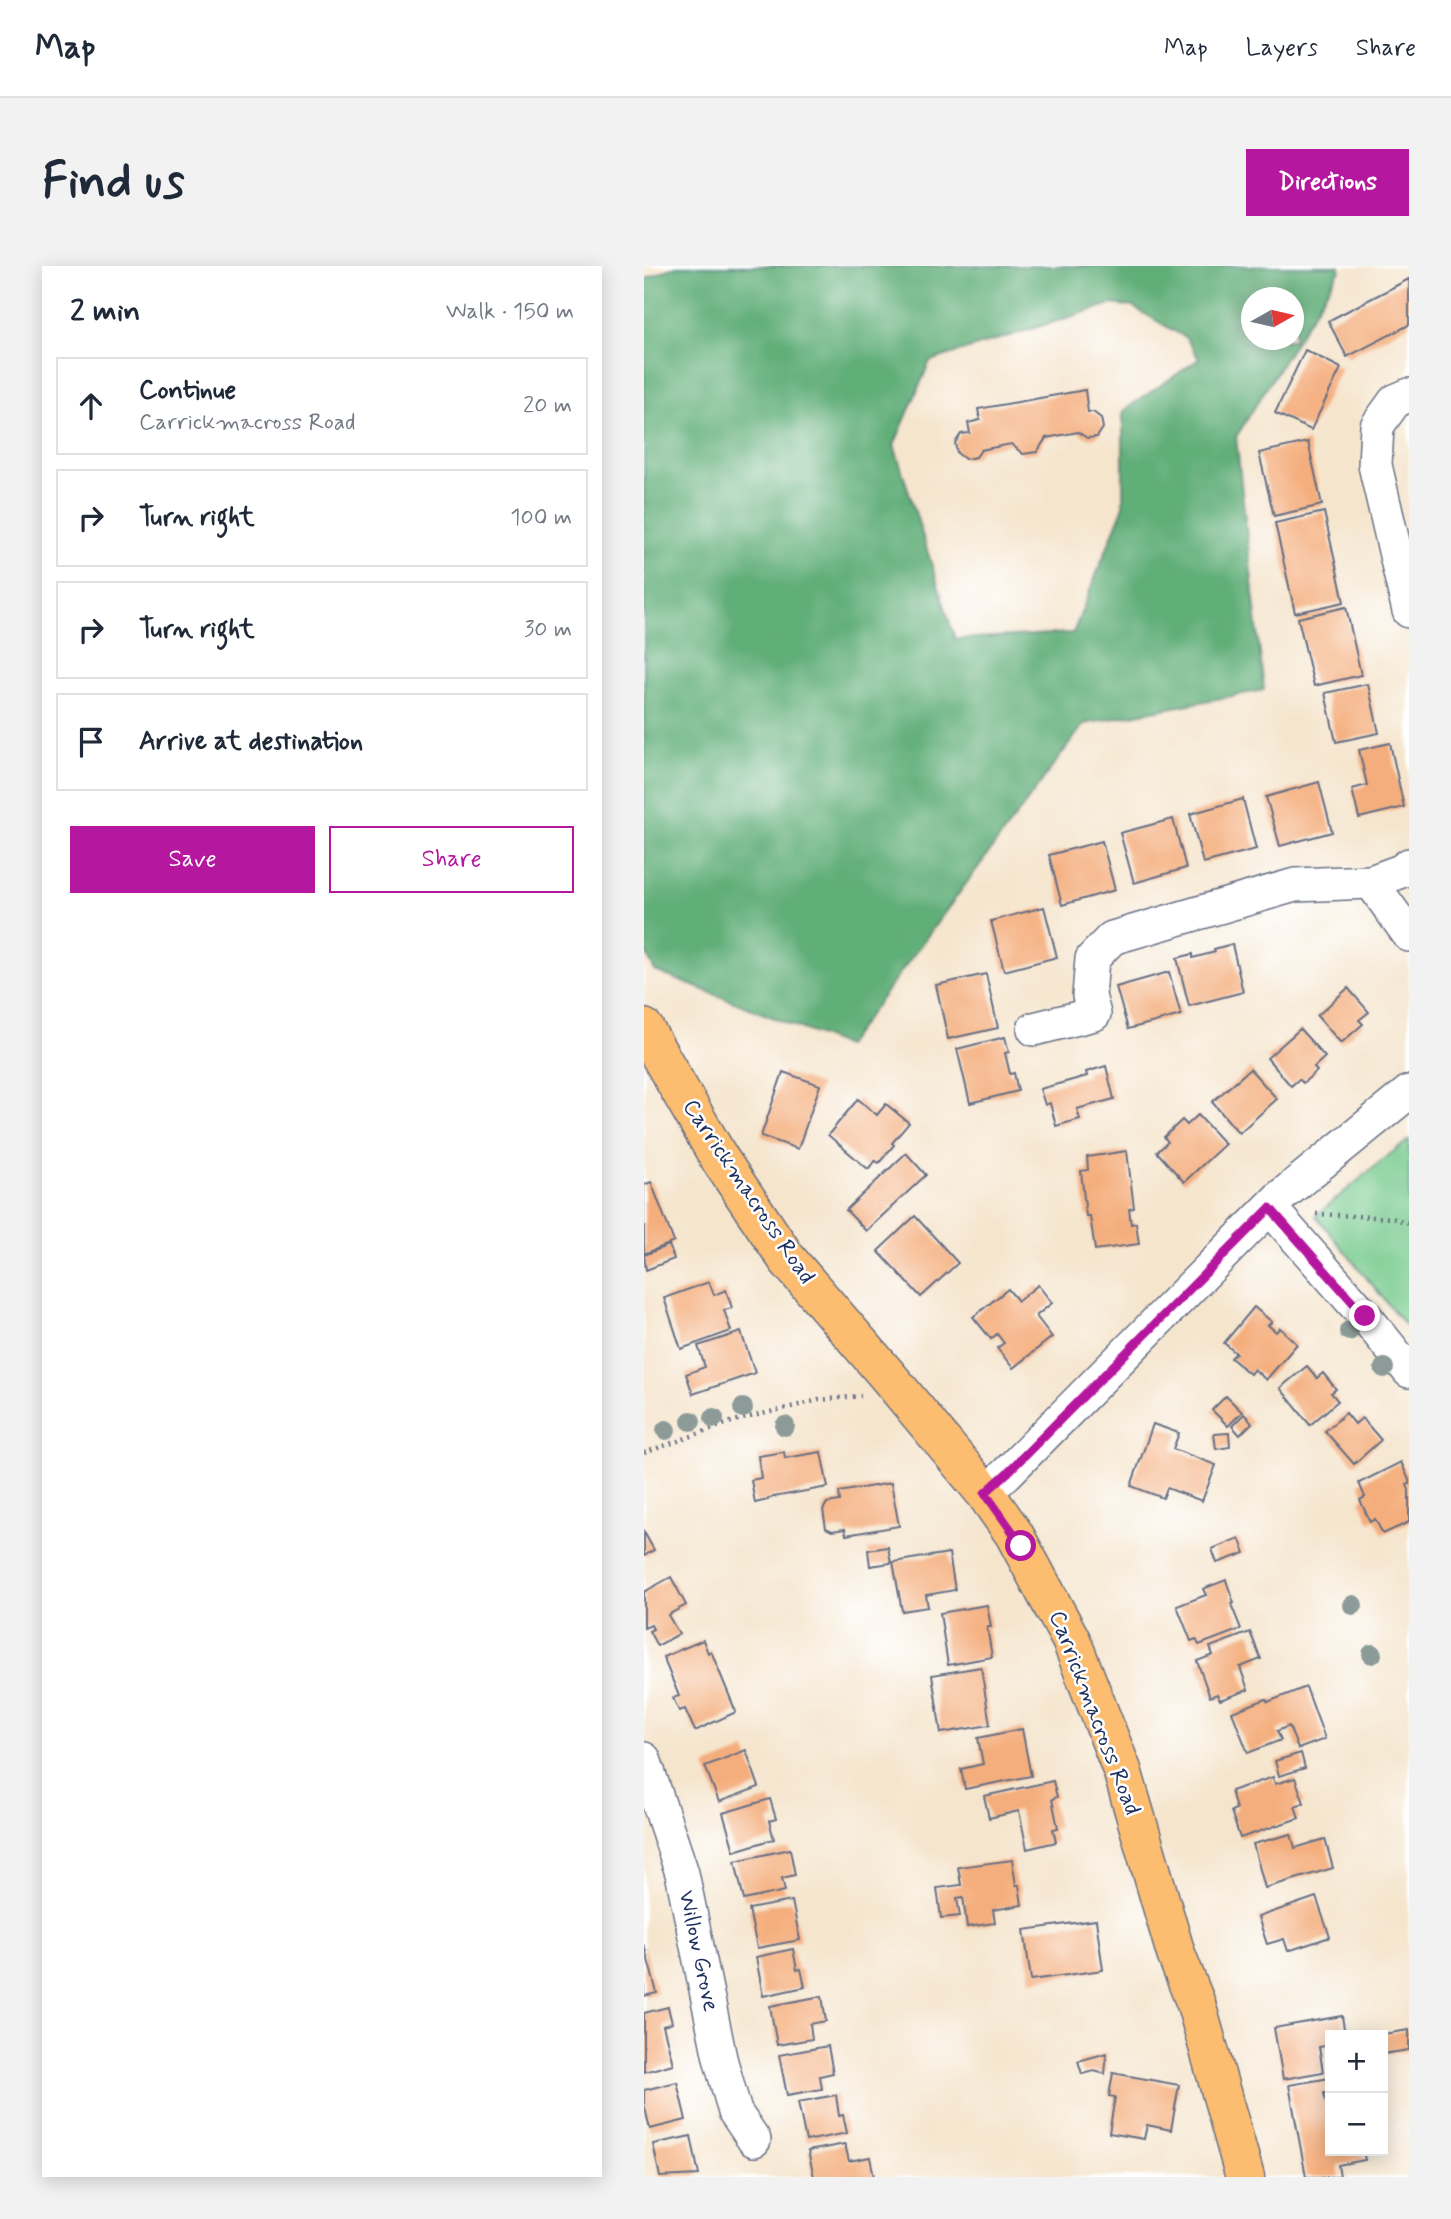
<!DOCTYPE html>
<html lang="en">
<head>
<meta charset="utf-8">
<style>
	:root { --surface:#fff; --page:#f2f2f3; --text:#1f2937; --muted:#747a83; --line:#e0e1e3; --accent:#b5179e }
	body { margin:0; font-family:Mynerve,sans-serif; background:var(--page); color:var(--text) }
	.controls { position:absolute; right:21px; bottom:21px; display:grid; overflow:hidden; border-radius:0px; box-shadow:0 4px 18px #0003 }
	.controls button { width:63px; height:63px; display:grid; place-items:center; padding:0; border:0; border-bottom:2px solid var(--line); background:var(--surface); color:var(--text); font:35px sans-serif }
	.compass { position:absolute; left:597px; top:21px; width:63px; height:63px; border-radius:50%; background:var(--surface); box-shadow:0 4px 18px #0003; rotate:82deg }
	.stop { position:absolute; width:21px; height:21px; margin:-16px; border:5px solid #b5179e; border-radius:50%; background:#fff }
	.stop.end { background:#b5179e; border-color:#fff; box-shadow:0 2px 7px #0008 }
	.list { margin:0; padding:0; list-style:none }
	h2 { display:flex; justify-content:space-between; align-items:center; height:91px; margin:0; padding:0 28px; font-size:30px }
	h2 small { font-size:23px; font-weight:400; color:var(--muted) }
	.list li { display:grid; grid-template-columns:46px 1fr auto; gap:21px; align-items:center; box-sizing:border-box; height:98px; margin:0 14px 14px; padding:0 14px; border:2px solid var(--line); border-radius:0px }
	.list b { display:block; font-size:26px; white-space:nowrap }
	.list p { margin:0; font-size:23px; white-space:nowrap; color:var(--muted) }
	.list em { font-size:23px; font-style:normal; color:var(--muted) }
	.actions { display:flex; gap:14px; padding:21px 28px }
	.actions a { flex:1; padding:16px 0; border:2px solid var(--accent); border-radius:0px; text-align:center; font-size:24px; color:var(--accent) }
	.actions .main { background:var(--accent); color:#fff }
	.icon { flex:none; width:38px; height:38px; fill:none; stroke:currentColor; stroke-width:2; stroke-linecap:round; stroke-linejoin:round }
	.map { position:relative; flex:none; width:765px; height:1911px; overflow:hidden; border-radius:0px }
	header { display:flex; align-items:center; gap:42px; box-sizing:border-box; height:98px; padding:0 35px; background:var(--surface); border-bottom:2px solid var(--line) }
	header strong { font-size:33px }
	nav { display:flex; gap:38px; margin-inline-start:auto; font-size:24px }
	.intro { display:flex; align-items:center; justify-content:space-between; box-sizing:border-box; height:168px; padding:0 42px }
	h1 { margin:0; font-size:49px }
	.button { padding:18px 32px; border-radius:0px; background:var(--accent); color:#fff; font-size:24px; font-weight:700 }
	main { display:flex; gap:42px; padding:0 42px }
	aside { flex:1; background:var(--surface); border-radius:0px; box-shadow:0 4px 18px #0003 }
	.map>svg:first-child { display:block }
	.green { fill:#77ca8d; stroke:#497c76; stroke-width:2 }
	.forest { fill:#61ae78; stroke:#3e6e6b; stroke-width:2; fill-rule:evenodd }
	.building { fill:#f4ad7c }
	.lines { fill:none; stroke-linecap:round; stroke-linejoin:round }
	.minor-casing { stroke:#676f85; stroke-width:36 }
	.major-casing { stroke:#676f85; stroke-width:41 }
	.path { stroke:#676f85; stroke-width:4.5; stroke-dasharray:2 5; stroke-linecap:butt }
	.minor { stroke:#fff; stroke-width:33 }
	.major { stroke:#fcbd6f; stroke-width:38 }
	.tree { fill:#8c9b98 }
	.route { stroke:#b5179e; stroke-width:9 }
	.labels { text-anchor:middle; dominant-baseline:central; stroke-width:5; stroke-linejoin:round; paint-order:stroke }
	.street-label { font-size:23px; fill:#1b2f5e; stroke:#fff }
</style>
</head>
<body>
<header>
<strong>Map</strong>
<nav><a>Map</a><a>Layers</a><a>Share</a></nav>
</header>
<div class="intro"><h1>Find us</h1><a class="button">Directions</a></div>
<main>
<aside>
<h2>2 min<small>Walk · 150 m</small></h2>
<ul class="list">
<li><svg class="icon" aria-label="ahead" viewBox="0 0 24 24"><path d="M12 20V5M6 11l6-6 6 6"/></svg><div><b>Continue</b><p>Carrickmacross Road</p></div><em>20 m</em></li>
<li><svg class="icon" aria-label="right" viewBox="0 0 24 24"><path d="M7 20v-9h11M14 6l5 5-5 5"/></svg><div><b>Turn right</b></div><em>100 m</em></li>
<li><svg class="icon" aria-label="right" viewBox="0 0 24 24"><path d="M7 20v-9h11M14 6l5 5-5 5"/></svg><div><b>Turn right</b></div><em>30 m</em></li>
<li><svg class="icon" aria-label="arrive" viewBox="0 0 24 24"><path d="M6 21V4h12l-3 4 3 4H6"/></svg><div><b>Arrive at destination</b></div></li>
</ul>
<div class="actions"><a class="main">Save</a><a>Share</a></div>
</aside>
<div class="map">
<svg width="765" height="1911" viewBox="0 0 765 1911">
	<rect width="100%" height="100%" fill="#fff"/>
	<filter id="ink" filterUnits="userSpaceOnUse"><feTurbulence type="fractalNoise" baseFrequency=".0143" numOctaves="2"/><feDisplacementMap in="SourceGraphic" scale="14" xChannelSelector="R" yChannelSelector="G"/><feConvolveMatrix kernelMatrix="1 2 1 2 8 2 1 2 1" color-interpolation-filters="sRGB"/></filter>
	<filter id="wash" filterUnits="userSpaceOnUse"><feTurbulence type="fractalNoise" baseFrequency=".00686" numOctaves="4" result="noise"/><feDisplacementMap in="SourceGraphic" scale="28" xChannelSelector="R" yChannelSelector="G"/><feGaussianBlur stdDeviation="1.57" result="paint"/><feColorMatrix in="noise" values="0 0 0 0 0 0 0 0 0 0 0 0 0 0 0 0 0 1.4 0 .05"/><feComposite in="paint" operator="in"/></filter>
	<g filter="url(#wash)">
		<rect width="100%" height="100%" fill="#f5e5cd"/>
		<polygon class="green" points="765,874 765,1064 672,950 737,895"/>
		<path class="forest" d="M32,0H696V4L592,171L620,424L440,458L202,780L11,705L0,683V14ZM608,32H650V74H608ZM467,38L489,41L542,72L555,93L479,145V242L429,367L311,373L250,179L286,95Z"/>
		<g id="blocks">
			<g class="building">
				<polygon points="765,13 765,59 703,91 684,55"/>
				<polygon points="661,84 697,102 667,164 631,147"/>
				<polygon points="441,124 444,146 449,146 457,152 459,162 453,171 443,172 434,166 402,172 393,186 379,188 367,178 337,184 332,191 321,193 313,187 311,177 317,168 326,167 324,157 336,154 334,143"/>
				<polygon points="664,176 678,239 630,250 615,187"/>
				<polygon points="680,246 700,336 651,347 631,257"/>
				<polygon points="702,341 717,409 670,420 654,352"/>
				<polygon points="724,418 735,467 692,476 681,427"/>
				<polygon points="746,477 760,541 715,552 708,523 723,519 715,484"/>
				<polygon points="675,516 688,566 636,580 622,531"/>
				<polygon points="599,533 612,583 559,597 546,548"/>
				<polygon points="529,553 542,602 490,617 476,567"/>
				<polygon points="458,575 471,624 418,639 405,589"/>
				<polygon points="400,641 413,691 360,705 347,655"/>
				<polygon points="588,678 599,726 545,740 533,692 549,688 549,692 571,686 570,683"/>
				<polygon points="525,706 537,749 484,763 472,721"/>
				<polygon points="342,708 354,762 304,773 292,719"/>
				<polygon points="704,722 725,746 715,754 719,758 697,777 673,750"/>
				<polygon points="656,763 681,791 670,801 673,805 659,817 655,813 647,820 623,792"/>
				<polygon points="361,771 365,786 361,787 366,808 370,807 374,825 326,837 313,783"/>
				<polygon points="462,800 470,833 433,843 436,853 412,860 406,837 401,839 396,823 443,810 442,806"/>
				<polygon points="606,803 633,833 595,867 568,836"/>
				<polygon points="139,806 176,819 154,883 117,870"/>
				<polygon points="214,833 233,849 242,838 265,857 248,877 250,879 235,897 231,895 224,903 184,869"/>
				<polygon points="554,849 581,878 540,916 513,886 524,876 520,871 538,854 543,859"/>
				<polygon points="483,885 490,942 485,943 487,958 492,957 495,978 451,984 446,950 442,950 437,905 444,904 443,891"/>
				<polygon points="262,887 282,909 222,965 202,944"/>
				<polygon points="7,916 30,976 0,988 0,919"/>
				<polygon points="271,950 314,997 277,1031 234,985"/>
				<polygon points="25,979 30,993 2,1004 0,989"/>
				<polygon points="65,1016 70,1029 82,1024 88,1042 80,1044 87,1065 37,1083 20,1032"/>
				<polygon points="394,1019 408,1037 392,1050 408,1071 369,1102 353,1082 360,1077 353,1068 347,1073 329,1051 364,1023 374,1035"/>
				<polygon points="610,1041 628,1056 624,1059 632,1066 636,1062 653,1078 622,1114 610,1103 606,1108 587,1092 592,1087 580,1077"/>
				<polygon points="97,1066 111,1107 49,1128 42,1108 61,1101 54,1080"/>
				<polygon points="663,1100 673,1112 679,1107 692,1123 687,1127 694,1135 666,1159 636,1122"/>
				<polygon points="582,1130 598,1146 584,1160 568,1144"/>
				<polygon points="702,1147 711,1158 718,1152 737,1174 710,1198 681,1165"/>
				<polygon points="600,1148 608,1157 596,1169 588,1160"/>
				<polygon points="509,1158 535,1167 529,1183 572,1199 558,1235 523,1222 519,1232 487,1220"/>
				<polygon points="585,1167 586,1181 572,1183 570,1168"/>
				<polygon points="140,1186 141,1192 177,1186 184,1221 124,1232 124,1234 111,1237 107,1214 117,1212 114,1190"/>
				<polygon points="757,1196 765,1214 765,1218 763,1219 765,1224 765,1256 739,1268 731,1253 726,1256 716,1234 721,1231 715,1217"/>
				<polygon points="247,1217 255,1260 202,1269 201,1263 188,1265 182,1262 179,1244 183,1237 196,1235 195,1226"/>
				<polygon points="0,1266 10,1284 0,1290"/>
				<polygon points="595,1272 601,1287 573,1297 568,1283"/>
				<polygon points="244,1281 247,1297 226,1300 224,1284"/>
				<polygon points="305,1287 311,1324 282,1329 284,1341 258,1345 249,1296"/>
				<polygon points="27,1311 42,1339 24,1349 35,1368 13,1380 5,1365 9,1363 7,1359 0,1362 0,1326"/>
				<polygon points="582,1314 590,1337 587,1338 597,1363 555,1379 552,1373 547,1375 533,1340 562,1329 559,1323"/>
				<polygon points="343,1339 347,1361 343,1361 348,1391 304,1399 296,1347"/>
				<polygon points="606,1366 617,1393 596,1401 604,1424 576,1434 573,1428 566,1431 553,1395 569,1389 566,1381"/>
				<polygon points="59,1374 64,1387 67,1385 92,1446 51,1465 41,1443 35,1445 29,1432 35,1430 19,1391"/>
				<polygon points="337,1401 346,1459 297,1467 288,1409"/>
				<polygon points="662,1421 681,1473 654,1483 645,1460 633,1465 637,1474 604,1487 588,1446 622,1433 624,1436"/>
				<polygon points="378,1463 387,1510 321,1523 317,1503 339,1498 334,1472"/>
				<polygon points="102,1484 115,1521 75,1536 61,1500"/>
				<polygon points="657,1487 661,1502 635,1510 631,1495"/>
				<polygon points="629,1511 631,1518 651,1512 660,1537 651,1540 655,1552 596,1572 587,1545 592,1543 587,1525"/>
				<polygon points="409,1515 413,1531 408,1533 414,1562 409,1563 412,1576 383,1583 375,1545 345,1552 340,1530"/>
				<polygon points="126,1533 132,1553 125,1555 130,1573 90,1585 79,1547"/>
				<polygon points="647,1568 651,1582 681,1573 689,1602 621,1622 609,1578"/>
				<polygon points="146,1583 151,1609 138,1612 141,1625 100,1634 91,1595"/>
				<polygon points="368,1594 372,1619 375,1619 378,1639 349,1644 351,1657 323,1661 319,1631 313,1632 316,1650 297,1652 293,1622 317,1619 314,1601"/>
				<polygon points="672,1631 686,1671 644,1685 640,1673 623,1678 614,1651"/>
				<polygon points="148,1635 156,1674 113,1682 105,1643"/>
				<polygon points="452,1654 459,1704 387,1714 380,1664"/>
				<polygon points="0,1679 13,1727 0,1730"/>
				<polygon points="149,1683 153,1704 157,1703 161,1721 119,1730 112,1691"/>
				<polygon points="178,1730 182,1755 166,1758 168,1773 133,1779 126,1740"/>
				<polygon points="24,1741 28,1757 19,1760 29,1798 0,1806 0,1747"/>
				<polygon points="698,1750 701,1769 686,1769 686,1779 675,1781 679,1806 639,1813 630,1762"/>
				<polygon points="765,1764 765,1784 739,1788 739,1768"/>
				<polygon points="184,1780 189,1807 176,1810 178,1823 143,1829 135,1789"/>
				<polygon points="463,1787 461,1808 450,1805 438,1808 434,1795"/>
				<polygon points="469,1807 535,1819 527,1864 503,1859 500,1873 465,1867 471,1831 465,1830"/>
				<polygon points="686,1812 686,1826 680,1827 682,1836 686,1835 686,1845 684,1845 686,1885 719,1885 721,1894 694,1899 696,1911 662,1911 645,1819"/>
				<polygon points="33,1816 42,1854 6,1863 0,1838 0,1824"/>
				<polygon points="192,1829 195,1850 199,1849 203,1867 162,1875 154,1836"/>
				<polygon points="47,1870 55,1909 16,1911 9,1878"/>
				<polygon points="201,1878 205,1895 226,1891 230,1911 170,1911 164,1885"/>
			</g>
		</g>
	</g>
	<g filter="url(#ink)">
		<use href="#blocks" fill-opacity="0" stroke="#676f85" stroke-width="2"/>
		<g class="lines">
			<defs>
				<g id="minor">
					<polyline points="765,129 751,135 733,160 731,199 765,345"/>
					<polyline points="765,599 757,605 727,616 765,669"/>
					<polyline points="390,763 450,748 445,730 448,693 468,672 651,619 727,616"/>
					<polyline points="626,942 721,1050 765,1105"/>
					<polyline points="341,1227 363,1207 636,931 765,826"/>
					<polyline points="0,1493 38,1607 76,1792 91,1846 110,1874"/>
				</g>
				<polyline id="major" points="0,762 75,892 143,993 243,1109 341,1227 370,1268 427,1374 478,1504 532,1688 552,1738 601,1911"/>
			</defs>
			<use href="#minor" class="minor-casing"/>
			<use href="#major" class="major-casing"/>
			<g class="path">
				<polyline points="672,948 748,952 765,957"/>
				<polyline points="0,1187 90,1155 175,1134 217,1130"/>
			</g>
			<use href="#minor" class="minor"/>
			<use href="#major" class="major"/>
		</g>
		<g class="tree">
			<circle cx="705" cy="1065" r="10"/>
			<circle cx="740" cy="1102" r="10"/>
			<circle cx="99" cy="1142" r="10"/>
			<circle cx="70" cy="1152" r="10"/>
			<circle cx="47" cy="1155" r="10"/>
			<circle cx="141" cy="1160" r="10"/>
			<circle cx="22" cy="1164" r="10"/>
			<circle cx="709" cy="1339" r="10"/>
			<circle cx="728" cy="1388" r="10"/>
		</g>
	</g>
	<g class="lines" filter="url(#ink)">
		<polyline class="route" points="377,1280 370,1268 341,1227 363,1207 626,942 721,1050"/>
	</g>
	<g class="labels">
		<g class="street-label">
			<text transform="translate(104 926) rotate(56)">Carrickmacross Road</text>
			<text transform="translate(450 1447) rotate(69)">Carrickmacross Road</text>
			<text transform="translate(54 1685) rotate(78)">Willow Grove</text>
		</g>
	</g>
</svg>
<div class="controls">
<button>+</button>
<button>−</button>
</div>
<svg class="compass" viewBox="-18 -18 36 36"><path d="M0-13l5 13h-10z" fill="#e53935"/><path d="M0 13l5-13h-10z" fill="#747a83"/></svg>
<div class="stop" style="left:377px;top:1280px"></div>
<div class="stop end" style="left:721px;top:1050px"></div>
</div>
</main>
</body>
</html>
